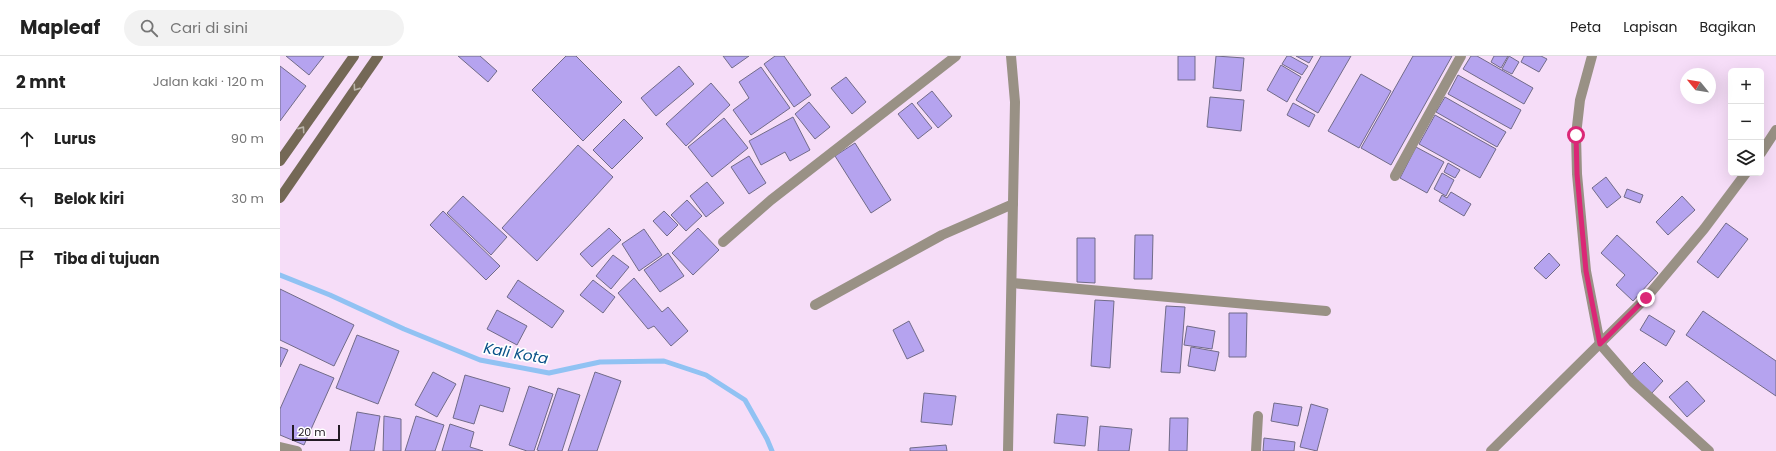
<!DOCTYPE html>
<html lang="id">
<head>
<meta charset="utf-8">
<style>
	:root { --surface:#fff; --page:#f2f2f2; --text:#222; --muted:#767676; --line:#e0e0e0 }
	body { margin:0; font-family:Poppins,sans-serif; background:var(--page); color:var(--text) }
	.controls { position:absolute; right:12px; top:12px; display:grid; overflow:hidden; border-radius:6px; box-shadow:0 4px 16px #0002 }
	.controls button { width:36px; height:36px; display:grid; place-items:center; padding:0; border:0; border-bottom:1px solid var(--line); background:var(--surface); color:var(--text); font:20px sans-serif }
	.compass { position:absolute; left:1400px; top:12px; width:36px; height:36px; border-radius:50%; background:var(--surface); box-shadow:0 4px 16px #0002; rotate:300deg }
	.scale { position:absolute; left:12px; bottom:10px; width:48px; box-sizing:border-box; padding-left:4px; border:2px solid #231a24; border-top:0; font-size:11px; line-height:14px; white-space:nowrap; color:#231a24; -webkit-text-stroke:3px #fff; paint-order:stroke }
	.stop { position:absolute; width:12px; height:12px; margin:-9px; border:3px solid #db2777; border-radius:50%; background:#fff }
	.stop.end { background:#db2777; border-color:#fff; box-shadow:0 1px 4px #0008 }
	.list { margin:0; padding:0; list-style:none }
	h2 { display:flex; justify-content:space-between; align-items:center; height:52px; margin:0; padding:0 16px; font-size:17px }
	h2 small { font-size:13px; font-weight:400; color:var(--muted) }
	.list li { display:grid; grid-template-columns:26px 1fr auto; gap:12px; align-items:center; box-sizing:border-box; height:60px; padding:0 16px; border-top:1px solid var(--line) }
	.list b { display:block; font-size:15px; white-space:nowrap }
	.list em { font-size:13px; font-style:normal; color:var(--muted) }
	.icon { flex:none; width:22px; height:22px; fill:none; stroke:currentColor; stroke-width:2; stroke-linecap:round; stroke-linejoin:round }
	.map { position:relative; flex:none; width:1496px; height:395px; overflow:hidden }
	header { display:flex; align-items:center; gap:24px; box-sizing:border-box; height:56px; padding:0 20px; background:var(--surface); border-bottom:1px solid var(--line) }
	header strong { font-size:19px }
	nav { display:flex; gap:22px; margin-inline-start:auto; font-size:14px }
	.search { width:280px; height:36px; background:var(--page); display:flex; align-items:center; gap:10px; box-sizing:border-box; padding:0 14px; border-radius:22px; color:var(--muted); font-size:15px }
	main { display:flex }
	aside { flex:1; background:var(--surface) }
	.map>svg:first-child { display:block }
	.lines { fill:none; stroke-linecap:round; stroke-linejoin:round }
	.stream { stroke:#91c2f3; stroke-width:5 }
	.building { fill:#b5a3ef; stroke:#716b88 }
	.street { stroke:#999185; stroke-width:10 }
	.secondary { stroke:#746856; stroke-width:10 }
	.oneway { stroke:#bab4aa }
	.route { stroke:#db2777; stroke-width:5 }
	.labels { text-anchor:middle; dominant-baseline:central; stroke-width:3.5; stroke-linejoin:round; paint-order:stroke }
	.water-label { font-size:15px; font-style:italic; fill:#0a5288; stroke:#fff }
</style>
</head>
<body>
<header>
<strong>Mapleaf</strong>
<div class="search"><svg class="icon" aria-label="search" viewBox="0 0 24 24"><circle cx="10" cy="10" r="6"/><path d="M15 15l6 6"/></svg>Cari di sini</div>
<nav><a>Peta</a><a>Lapisan</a><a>Bagikan</a></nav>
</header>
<main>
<aside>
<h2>2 mnt<small>Jalan kaki · 120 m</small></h2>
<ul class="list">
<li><svg class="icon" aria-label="ahead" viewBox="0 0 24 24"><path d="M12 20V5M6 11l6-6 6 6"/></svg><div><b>Lurus</b></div><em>90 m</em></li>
<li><svg class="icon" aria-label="left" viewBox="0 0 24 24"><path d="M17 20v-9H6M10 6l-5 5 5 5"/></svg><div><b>Belok kiri</b></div><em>30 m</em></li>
<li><svg class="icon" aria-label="arrive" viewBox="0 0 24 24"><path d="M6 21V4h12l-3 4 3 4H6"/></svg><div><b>Tiba di tujuan</b></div></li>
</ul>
</aside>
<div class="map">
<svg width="1496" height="395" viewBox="0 0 1496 395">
	<rect width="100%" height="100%" fill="#f6ddf8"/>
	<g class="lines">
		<polyline class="stream" points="0,219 50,239 124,273 200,304 269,317 320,306 384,305 426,319 465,344 487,383 492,395"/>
	</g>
	<g class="building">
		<polygon points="6,0 44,0 29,19"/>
		<polygon points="178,0 200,0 217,15 208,26"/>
		<polygon points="286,0 296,0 342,46 303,85 252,34"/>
		<polygon points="443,0 469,0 452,12"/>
		<polygon points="495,0 504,0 531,39 514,51 484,8"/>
		<rect x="898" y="0" width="17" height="24"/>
		<polygon points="936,0 964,2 961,35 933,32"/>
		<polygon points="1007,0 1010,0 1028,10 1022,19 1002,8"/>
		<polygon points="1016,0 1033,0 1029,7"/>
		<polygon points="1041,0 1071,0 1038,57 1016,44"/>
		<polygon points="1133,0 1172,0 1111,109 1081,92"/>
		<polygon points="1191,0 1197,0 1253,32 1244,48 1183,13"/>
		<polygon points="1214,0 1228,0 1221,12 1211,6"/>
		<polygon points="1229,0 1239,6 1232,18 1222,13"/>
		<polygon points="1244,0 1261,0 1267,3 1259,16 1241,6"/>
		<polygon points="1001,9 1021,21 1007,46 987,34"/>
		<polygon points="0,10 26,30 0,65"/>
		<polygon points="399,10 414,28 376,60 361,42"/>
		<polygon points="481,11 510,52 471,79 453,54 469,42 459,26"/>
		<polygon points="1081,18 1111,35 1079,92 1048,75"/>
		<polygon points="1178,19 1241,54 1231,73 1168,38"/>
		<polygon points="566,21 586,46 572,58 551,32"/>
		<polygon points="431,27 450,49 406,90 386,68"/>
		<polygon points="652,35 672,60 658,72 637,47"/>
		<polygon points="930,41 964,44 961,75 927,71"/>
		<polygon points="1165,41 1226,76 1217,91 1156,56"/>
		<polygon points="529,46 550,71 535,83 515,58"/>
		<polygon points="632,47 652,72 638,83 618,58"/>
		<polygon points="1013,47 1035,59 1029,71 1007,59"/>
		<polygon points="1155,59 1216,93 1200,122 1139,88"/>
		<polygon points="513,61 530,94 510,105 505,96 481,109 469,85"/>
		<polygon points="444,62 468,92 432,121 408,91"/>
		<polygon points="344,63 363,82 332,113 313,94"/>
		<polygon points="575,87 611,144 591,157 555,100"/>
		<polygon points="298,89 333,121 257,205 222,172"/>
		<polygon points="1136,91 1164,106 1147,137 1120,122"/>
		<polygon points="469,100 486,127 469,138 451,111"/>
		<polygon points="1168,107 1180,114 1175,122 1164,116"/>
		<polygon points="1162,117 1174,124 1166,140 1154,133"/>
		<polygon points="1326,121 1341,141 1327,152 1312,132"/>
		<polygon points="427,126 444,147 426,161 410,140"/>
		<polygon points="1347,133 1363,139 1360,147 1344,141"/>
		<polygon points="1171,136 1191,148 1184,160 1159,145 1162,139 1167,142"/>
		<polygon points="183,140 227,181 211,199 167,157"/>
		<polygon points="1402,140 1415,154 1388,179 1376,166"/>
		<polygon points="407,144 422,160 406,175 391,159"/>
		<polygon points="163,155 220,210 206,224 150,169"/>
		<polygon points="384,155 398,169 387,180 373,165"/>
		<polygon points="1446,167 1468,183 1438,222 1417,206"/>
		<polygon points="329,172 341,184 312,211 300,198"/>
		<polygon points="418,172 439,194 413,219 392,197"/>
		<polygon points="364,173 382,199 359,215 342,188"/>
		<polygon points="855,179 873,179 872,223 854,223"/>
		<polygon points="1337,179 1378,217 1353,245 1336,229 1345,219 1321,197"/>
		<polygon points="797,182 815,182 815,227 797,226"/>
		<polygon points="388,197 404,220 380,236 364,214"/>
		<polygon points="1269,197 1280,209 1266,223 1254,212"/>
		<polygon points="333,199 349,211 331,233 316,220"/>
		<polygon points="354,222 382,256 388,251 408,275 391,290 374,270 368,273 338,237"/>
		<polygon points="238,224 284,255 272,272 227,241"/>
		<polygon points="313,224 335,241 323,257 300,239"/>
		<polygon points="0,233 74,269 54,310 0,284"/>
		<polygon points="815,244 834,245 830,312 811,310"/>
		<polygon points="886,250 905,251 900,317 881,316"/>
		<polygon points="217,254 247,270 237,289 207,273"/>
		<polygon points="1423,255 1496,305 1496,340 1406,279"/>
		<polygon points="949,257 967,257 966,301 949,301"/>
		<polygon points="1369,259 1395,275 1386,290 1360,274"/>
		<polygon points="629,265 644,295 627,303 613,274"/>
		<polygon points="907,270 935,275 932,293 904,289"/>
		<polygon points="77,279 119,295 98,348 56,332"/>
		<polygon points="0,291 8,294 0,311"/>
		<polygon points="911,291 939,296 935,315 908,310"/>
		<polygon points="1364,306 1383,325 1371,338 1351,319"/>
		<polygon points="20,308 54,322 24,389 0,379 0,353"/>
		<polygon points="153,316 176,328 157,361 135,349"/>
		<polygon points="315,316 341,325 317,395 288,395"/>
		<polygon points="185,319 230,332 223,356 200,349 194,368 173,362"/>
		<polygon points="1407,325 1425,345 1407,361 1389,341"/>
		<polygon points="249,330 273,338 254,395 247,395 229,389"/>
		<polygon points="278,332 300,339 282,395 260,395 257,394"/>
		<polygon points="644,337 676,340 672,369 641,366"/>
		<polygon points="994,347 1022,351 1018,370 991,365"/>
		<polygon points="1031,348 1048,353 1037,395 1020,391"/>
		<polygon points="77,356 100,360 94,395 70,395"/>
		<polygon points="777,358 808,361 805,390 774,387"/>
		<polygon points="104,360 121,363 121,395 103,395"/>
		<polygon points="136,360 164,369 155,395 125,395"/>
		<polygon points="890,362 908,362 907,395 889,395"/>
		<polygon points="170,368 194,376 190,391 203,395 162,395"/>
		<polygon points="820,370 852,373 849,395 818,395"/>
		<polygon points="984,382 1015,386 1014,395 983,395"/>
		<polygon points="666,389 667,395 630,395 630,392"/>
	</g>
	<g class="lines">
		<g class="street">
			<polyline points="1312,0 1300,44 1296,79 1297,118 1306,215 1320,288 1353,326 1429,395"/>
			<polyline points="1481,97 1496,74"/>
			<polyline points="1115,120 1181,0"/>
			<polyline points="443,186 491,144 676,0"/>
			<polyline points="732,227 1046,255"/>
			<polyline points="535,249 662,179 733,148"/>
			<polyline points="0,391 17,395"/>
			<polyline points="728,395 735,46 731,0"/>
			<polyline points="976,395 978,360"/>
			<polyline points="1211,395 1366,242 1424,173 1466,117"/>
		</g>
		<g class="secondary">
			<polyline points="0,105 74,0"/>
			<polyline points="0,142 98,0"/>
		</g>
	</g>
	<defs><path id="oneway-chevron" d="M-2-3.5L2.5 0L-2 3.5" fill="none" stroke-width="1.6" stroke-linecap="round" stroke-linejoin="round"/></defs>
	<g class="oneway">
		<use href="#oneway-chevron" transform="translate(76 32) rotate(125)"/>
		<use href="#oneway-chevron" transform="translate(22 73) rotate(-55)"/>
	</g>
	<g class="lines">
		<polyline class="route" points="1296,79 1297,118 1306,215 1320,288 1366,242"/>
	</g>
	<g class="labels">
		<g class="water-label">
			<text transform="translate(236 297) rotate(10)">Kali Kota</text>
		</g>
	</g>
</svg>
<div class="controls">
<button>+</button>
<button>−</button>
<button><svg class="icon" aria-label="layers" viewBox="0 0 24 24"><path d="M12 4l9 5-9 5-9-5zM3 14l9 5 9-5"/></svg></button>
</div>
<svg class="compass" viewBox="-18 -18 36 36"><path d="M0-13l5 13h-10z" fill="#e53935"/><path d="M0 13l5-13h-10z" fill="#767676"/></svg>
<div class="scale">20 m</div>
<div class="stop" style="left:1296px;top:79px"></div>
<div class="stop end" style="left:1366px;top:242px"></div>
</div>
</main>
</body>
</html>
